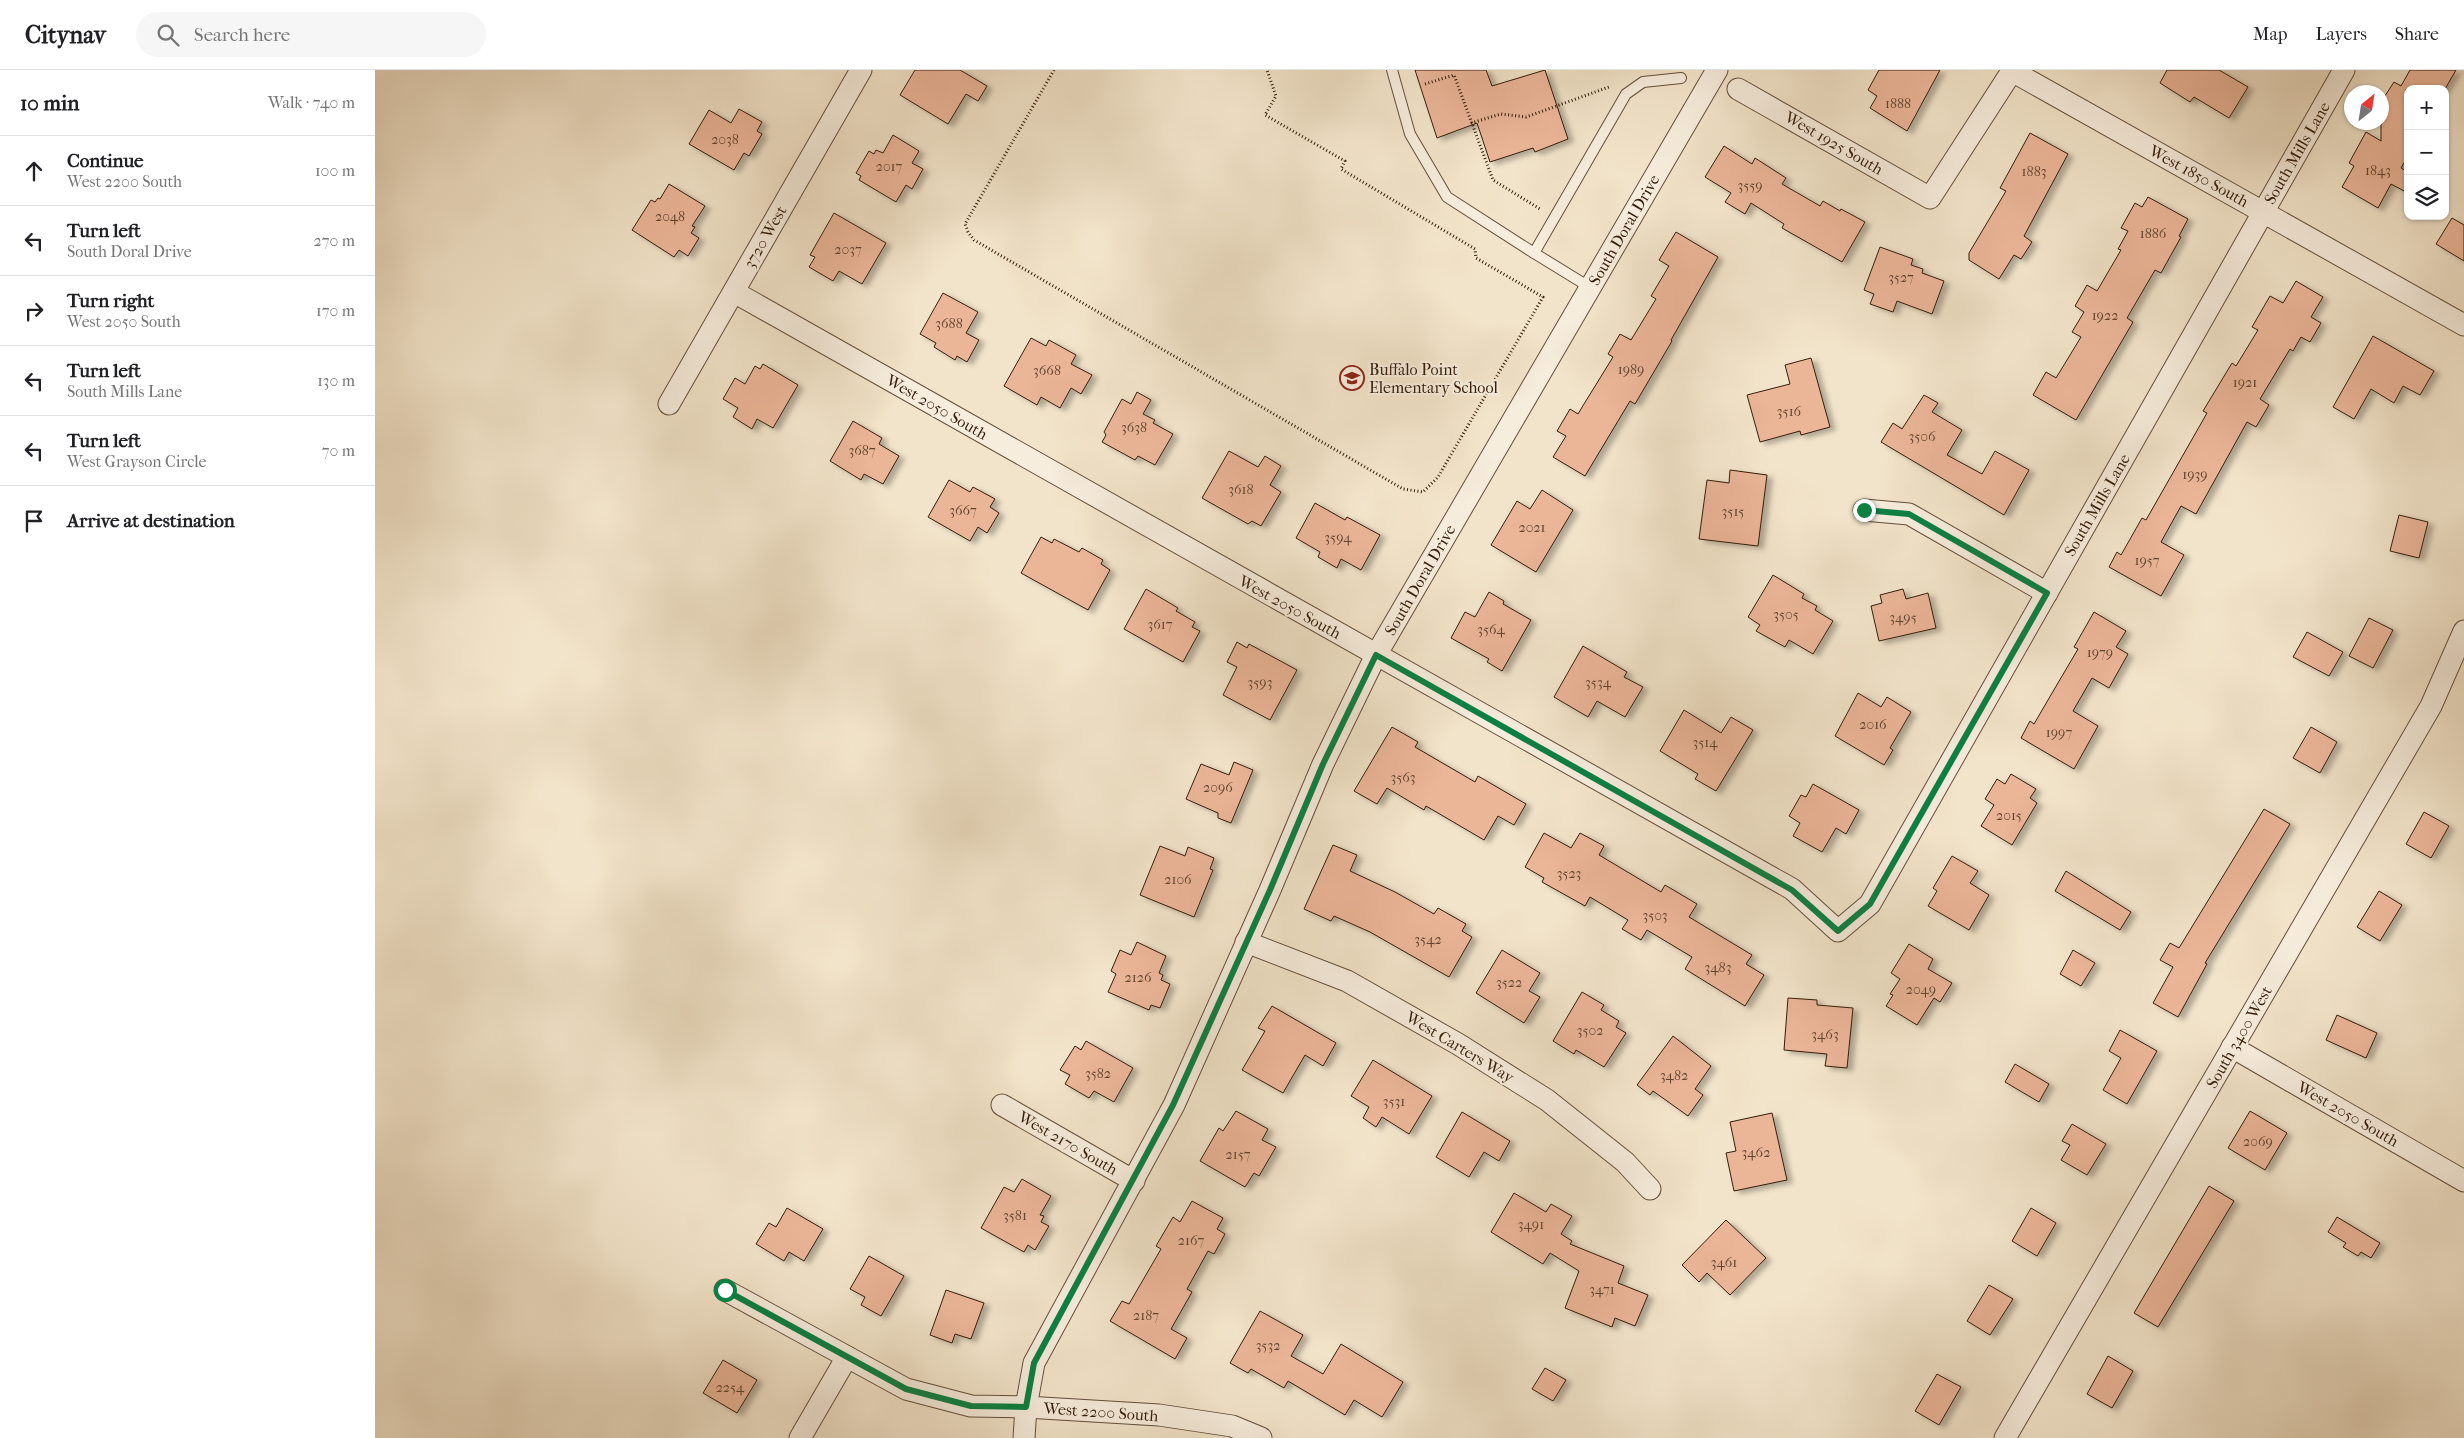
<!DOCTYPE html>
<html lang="en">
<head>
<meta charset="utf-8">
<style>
	:root { --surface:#fff; --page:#f6f6f6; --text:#202124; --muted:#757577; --line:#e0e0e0 }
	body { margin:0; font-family:"IM FELL French Canon",serif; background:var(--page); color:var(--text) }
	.controls { position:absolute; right:15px; top:15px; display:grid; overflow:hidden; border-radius:10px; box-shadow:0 1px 4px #0004 }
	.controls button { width:45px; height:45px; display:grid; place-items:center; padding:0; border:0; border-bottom:1px solid var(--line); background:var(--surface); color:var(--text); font:25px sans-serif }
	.compass { position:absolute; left:1969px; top:15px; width:45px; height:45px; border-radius:50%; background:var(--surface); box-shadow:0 1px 4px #0004; rotate:30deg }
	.stop { position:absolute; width:15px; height:15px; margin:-11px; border:4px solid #0b8043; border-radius:50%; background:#fff }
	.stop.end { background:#0b8043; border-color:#fff; box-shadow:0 1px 5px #0008 }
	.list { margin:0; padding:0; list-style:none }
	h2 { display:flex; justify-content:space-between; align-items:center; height:65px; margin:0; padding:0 20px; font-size:21px }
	h2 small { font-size:16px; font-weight:400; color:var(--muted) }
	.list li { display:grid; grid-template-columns:32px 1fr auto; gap:15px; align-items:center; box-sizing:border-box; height:70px; padding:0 20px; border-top:1px solid var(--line) }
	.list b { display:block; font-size:19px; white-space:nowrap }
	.list p { margin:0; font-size:16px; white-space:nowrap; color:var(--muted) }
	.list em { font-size:16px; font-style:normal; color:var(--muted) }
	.icon { flex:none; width:28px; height:28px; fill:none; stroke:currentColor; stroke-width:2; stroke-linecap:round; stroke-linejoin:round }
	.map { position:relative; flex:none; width:2089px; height:1368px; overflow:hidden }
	header { display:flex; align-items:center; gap:30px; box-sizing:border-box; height:70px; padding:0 25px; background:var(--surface); border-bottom:1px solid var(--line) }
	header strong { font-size:24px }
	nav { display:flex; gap:28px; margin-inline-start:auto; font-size:18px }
	.search { width:350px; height:45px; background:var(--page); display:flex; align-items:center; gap:12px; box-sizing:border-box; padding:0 18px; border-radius:28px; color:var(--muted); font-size:19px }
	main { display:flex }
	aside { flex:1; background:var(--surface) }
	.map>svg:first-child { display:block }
	.building { fill:#ebb598; stroke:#341d0a; filter:url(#shadow) }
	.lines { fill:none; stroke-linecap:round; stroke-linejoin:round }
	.lane-casing { stroke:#644f3a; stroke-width:12 }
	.street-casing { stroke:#644f3a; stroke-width:23 }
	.path { stroke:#341d0a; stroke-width:3; stroke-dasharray:1 2.5; stroke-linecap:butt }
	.lane { stroke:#f7eddd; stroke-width:10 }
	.street { stroke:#f7eddd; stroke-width:21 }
	.route { stroke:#0b8043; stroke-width:6 }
	.labels { text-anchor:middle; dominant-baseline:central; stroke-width:4.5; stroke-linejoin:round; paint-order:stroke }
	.number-label { font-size:14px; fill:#62432e }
	.street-label { font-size:16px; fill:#341d0a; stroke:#f7eddd }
	.poi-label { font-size:16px; fill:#341d0a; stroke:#f7eddd; text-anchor:start }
</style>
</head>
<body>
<header>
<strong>Citynav</strong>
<div class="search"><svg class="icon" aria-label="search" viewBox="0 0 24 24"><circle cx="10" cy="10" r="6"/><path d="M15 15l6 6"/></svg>Search here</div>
<nav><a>Map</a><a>Layers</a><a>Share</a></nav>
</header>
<main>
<aside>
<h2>10 min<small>Walk · 740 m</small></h2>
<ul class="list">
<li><svg class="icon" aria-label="ahead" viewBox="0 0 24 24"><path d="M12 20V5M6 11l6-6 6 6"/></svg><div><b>Continue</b><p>West 2200 South</p></div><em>100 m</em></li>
<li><svg class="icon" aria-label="left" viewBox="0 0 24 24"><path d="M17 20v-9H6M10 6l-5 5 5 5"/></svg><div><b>Turn left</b><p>South Doral Drive</p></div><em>270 m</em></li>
<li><svg class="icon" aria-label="right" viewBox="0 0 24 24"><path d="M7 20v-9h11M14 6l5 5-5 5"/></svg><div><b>Turn right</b><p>West 2050 South</p></div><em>170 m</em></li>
<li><svg class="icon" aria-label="left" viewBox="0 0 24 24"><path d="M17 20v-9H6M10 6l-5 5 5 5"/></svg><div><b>Turn left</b><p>South Mills Lane</p></div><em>130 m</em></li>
<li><svg class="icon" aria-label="left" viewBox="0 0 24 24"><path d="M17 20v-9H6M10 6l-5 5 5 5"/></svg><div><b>Turn left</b><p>West Grayson Circle</p></div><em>70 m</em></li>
<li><svg class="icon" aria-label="arrive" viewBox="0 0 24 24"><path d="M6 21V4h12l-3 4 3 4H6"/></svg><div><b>Arrive at destination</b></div></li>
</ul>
</aside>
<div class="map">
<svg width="2089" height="1368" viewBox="0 0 2089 1368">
	<defs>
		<filter id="shadow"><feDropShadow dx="5.5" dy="3" stdDeviation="2.5" flood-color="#0004"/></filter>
	</defs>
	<rect width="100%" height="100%" fill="#f2e4ca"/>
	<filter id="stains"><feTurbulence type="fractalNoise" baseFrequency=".004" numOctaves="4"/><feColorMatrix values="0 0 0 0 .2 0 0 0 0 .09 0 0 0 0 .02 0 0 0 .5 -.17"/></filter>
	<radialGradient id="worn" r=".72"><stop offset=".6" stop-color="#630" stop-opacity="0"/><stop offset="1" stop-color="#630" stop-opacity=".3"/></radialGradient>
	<g class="building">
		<polygon points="540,0 585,0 612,16 603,31 591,24 573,54 525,25"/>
		<polygon points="1040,0 1111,0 1117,16 1170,0 1193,69 1160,82 1158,78 1115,92 1102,53 1062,68"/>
		<polygon points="1504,0 1565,0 1532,61 1495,38 1502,26 1493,20"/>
		<polygon points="1792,0 1844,0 1873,17 1854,48 1819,27 1815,32 1785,13"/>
		<polygon points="2035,0 2081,0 2070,19 2031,19 2033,86 2026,98 2033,102 2033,123 2016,114 2003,138 1967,117 1979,96 1974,93 1991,62 2006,71 2006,32 2019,12 2026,16"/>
		<polygon points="364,39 387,52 382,61 387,64 374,86 369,83 359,100 314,74 334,40 356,53"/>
		<polygon points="1655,63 1693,84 1649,166 1657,172 1646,189 1639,185 1624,209 1594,190 1594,183 1631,121 1625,118"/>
		<polygon points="518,65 544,81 537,93 548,99 537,119 531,115 521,132 484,110 486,106 481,103 494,81 499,84 501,80 508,83"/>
		<polygon points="1349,76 1377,94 1380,88 1411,108 1407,114 1445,136 1448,131 1465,141 1466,139 1490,152 1467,192 1407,158 1409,154 1376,133 1370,144 1350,132 1356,123 1330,107"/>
		<polygon points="294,114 330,136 317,156 320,157 316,163 324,168 313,186 304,180 299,187 257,160 276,130 280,132 283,128 285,129"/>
		<polygon points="1773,127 1813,149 1804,166 1806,167 1786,203 1780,200 1752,248 1758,252 1701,350 1658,325 1671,302 1681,308 1706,267 1697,262 1709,242 1700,236 1712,215 1722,221 1746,180 1743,179 1753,161 1746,158 1760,133 1767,137"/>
		<polygon points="459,143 511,173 487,214 464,201 458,211 434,197 440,187 435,185"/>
		<polygon points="2077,148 2089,155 2089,191 2061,174"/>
		<polygon points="1301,162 1343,187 1296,270 1297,271 1260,334 1255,331 1210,406 1178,387 1191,366 1182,361 1195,339 1203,344 1209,334 1238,287 1233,284 1245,264 1256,270 1281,229 1276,226 1294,196 1284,190"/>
		<polygon points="1505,177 1538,189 1536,195 1548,199 1547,203 1569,211 1557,244 1522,231 1518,242 1495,234 1499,224 1489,220"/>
		<polygon points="1921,211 1948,227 1936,247 1946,253 1935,272 1926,267 1918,281 1915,279 1885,329 1894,335 1881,357 1872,352 1821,444 1806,436 1786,472 1809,485 1786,526 1734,497 1742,482 1746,485 1767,448 1771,450 1832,343 1828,341 1857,293 1861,296 1883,260 1877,257 1895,226 1908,233"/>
		<polygon points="568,223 603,242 591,263 604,270 592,292 582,286 580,290 559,277 561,273 545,264"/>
		<polygon points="1998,266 2059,301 2045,325 2028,316 2019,333 1996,319 1979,349 1958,337"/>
		<polygon points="656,268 671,276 674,270 701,285 696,294 717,305 706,324 696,318 685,338 666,327 662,335 629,316"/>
		<polygon points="1436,288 1455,357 1426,365 1425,361 1385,372 1372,325 1415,314 1410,295"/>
		<polygon points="388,294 423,315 398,358 382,349 377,359 358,347 363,338 348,329 360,308 370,314 380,296 385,299"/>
		<polygon points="762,322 776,330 768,344 780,350 778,353 798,364 780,395 763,386 760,390 727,372 731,365 729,362 747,329 756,334"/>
		<polygon points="1549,325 1563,333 1557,342 1587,360 1572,385 1607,404 1620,381 1654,400 1629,445 1506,372 1518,353 1527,359"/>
		<polygon points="478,351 507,368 504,374 524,386 508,414 489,404 486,410 455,391"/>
		<polygon points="854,381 883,397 890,386 906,396 895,415 906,422 886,456 877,451 873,454 827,428"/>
		<polygon points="1355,400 1392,405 1383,476 1324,469 1332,410 1354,413"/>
		<polygon points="574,410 595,422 598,417 620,429 615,437 624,443 612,463 603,457 595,471 553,447"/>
		<polygon points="1167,420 1198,440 1161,502 1116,475 1142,431 1155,439"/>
		<polygon points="940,433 970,450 972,447 1005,465 986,500 966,489 962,498 943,487 945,482 921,468"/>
		<polygon points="2024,445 2053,452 2044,488 2015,481"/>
		<polygon points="666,467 677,473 679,469 704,482 707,478 728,490 726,494 735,500 713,540 646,503"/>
		<polygon points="1398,505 1429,524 1427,528 1442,536 1440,540 1458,551 1438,584 1414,570 1410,577 1381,561 1385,555 1373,547"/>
		<polygon points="771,519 803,538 801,541 820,552 817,557 825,561 808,592 749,559"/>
		<polygon points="1528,519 1531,529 1553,523 1561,558 1504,571 1496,536 1507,533 1505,525"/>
		<polygon points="1114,522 1129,531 1128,534 1156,550 1127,601 1112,592 1114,589 1076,568 1090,542 1100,547"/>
		<polygon points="1719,542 1751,561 1741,577 1753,584 1734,618 1717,608 1698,641 1723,656 1699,699 1646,668 1655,651 1659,654 1680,618 1703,579 1699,577"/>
		<polygon points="1994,548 2018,560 1998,598 1974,586"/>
		<polygon points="1932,562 1968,582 1954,606 1918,587"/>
		<polygon points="862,572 872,578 874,574 922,600 895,650 848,625 862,597 852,592"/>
		<polygon points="1208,576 1252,602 1249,607 1268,617 1250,647 1222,631 1213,647 1179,627"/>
		<polygon points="1483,623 1506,637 1512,627 1536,642 1515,678 1518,680 1509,695 1460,666"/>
		<polygon points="1309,640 1346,663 1356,647 1378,660 1341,721 1320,709 1323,704 1285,681"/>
		<polygon points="1017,657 1043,672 1040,677 1100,712 1103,706 1151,734 1139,755 1123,746 1109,770 1051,736 1049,740 1012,718 1002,734 979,721"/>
		<polygon points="1936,657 1962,672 1945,703 1918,688"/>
		<polygon points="859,692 878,700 856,753 843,748 843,743 811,729 826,694 854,705"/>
		<polygon points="1636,704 1661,719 1655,728 1662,733 1637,775 1606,756 1619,735 1610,729 1622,709 1630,714"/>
		<polygon points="1438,714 1484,740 1471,764 1461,758 1447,782 1418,766 1425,753 1414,746 1426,725 1431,727"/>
		<polygon points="1889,739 1915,754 1830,893 1832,894 1803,947 1778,933 1798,897 1785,890 1795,873 1804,878"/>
		<polygon points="2049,742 2074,756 2056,788 2031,774"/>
		<polygon points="1169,763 1196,778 1205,763 1229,776 1224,785 1286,822 1290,815 1322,834 1314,847 1377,885 1371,894 1389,905 1370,936 1310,899 1317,887 1272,860 1266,870 1247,859 1253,850 1215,827 1210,836 1167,812 1169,808 1150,797"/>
		<polygon points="958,775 982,785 975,801 1020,822 1059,844 1063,838 1091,854 1087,861 1097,867 1074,907 995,862 959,846 956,851 929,839"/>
		<polygon points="785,776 810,786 813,777 839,788 835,799 838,800 819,847 765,825"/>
		<polygon points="1577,786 1603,801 1595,813 1614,825 1594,860 1553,836 1562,821 1558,818"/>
		<polygon points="1691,801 1756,842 1745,860 1680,821"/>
		<polygon points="2004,821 2027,835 2005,871 1982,857"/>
		<polygon points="762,872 791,886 784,903 788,905 786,910 795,914 785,938 776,935 774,940 733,922 741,904 736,901 745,880 756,885"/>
		<polygon points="1534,874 1558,889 1553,899 1577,913 1565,932 1559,928 1542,955 1511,936 1518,925 1515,924 1525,909 1516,903"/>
		<polygon points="1127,880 1165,903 1154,921 1165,927 1149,953 1101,923"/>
		<polygon points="1698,880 1720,893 1706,916 1685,904"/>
		<polygon points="1207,922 1229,935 1226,940 1244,951 1241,957 1251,963 1229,997 1201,980 1199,984 1178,971"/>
		<polygon points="1413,928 1442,930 1442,935 1478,938 1472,998 1450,996 1452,984 1409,980"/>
		<polygon points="897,936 961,973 948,996 930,985 908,1023 867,1000 890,961 883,958"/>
		<polygon points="1962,945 2002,963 1991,988 1951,970"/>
		<polygon points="1745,960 1782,981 1752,1034 1728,1020 1746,988 1734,981"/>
		<polygon points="1298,966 1336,996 1320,1019 1328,1025 1313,1046 1278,1021 1275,1025 1262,1015"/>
		<polygon points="711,971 758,998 739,1032 719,1021 714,1028 690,1014 695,1005 685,1000 700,976 706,980"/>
		<polygon points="998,990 1057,1026 1034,1064 1007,1047 1001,1057 988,1048 994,1037 976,1026"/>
		<polygon points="1640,994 1674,1014 1664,1032 1630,1012"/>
		<polygon points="861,1041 893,1059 887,1070 901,1077 884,1106 879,1103 870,1117 825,1091 844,1058 848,1061"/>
		<polygon points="1875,1041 1912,1063 1890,1100 1853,1078"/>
		<polygon points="1087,1042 1135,1071 1124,1091 1109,1082 1094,1107 1061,1087"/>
		<polygon points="1397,1043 1412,1110 1359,1121 1351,1083 1361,1081 1355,1052"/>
		<polygon points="1697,1054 1731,1074 1712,1105 1686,1090 1695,1075 1687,1071"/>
		<polygon points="647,1109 676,1126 665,1145 669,1146 666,1152 674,1156 660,1180 653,1175 649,1182 606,1158 629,1117 639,1122"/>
		<polygon points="1834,1116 1859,1131 1783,1257 1759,1243"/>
		<polygon points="1139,1123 1171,1142 1176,1134 1197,1146 1186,1164 1197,1171 1195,1174 1249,1196 1243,1213 1273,1225 1260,1256 1240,1248 1237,1257 1190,1238 1204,1201 1175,1183 1168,1194 1116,1162"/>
		<polygon points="817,1131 848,1148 842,1159 850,1164 839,1184 833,1181 812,1219 817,1222 796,1259 812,1268 800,1289 735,1251 747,1231 754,1234 786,1179 781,1176 798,1147 805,1152"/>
		<polygon points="412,1138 448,1159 429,1191 414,1182 409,1191 381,1174 394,1153 401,1157"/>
		<polygon points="1656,1138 1681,1153 1662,1186 1637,1171"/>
		<polygon points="1962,1147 2005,1173 1996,1188 1986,1182 1983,1186 1968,1177 1971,1173 1953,1162"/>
		<polygon points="1351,1150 1391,1188 1355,1225 1332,1203 1324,1212 1307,1195"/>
		<polygon points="494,1186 529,1206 506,1246 486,1235 490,1227 475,1219"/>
		<polygon points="1614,1215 1638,1229 1615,1265 1592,1251"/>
		<polygon points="571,1220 609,1233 596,1269 580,1264 577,1273 555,1265"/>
		<polygon points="885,1241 928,1265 916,1286 948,1304 966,1274 1028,1312 1007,1347 979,1330 970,1345 913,1311 909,1318 876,1299 873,1303 855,1293"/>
		<polygon points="1733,1286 1758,1301 1737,1338 1712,1324"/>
		<polygon points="348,1290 382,1310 362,1343 328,1323"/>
		<polygon points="1170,1298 1191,1310 1178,1331 1157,1319"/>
		<polygon points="1562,1304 1586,1317 1564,1355 1540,1341"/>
	</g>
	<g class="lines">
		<defs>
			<g id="lane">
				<polyline points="1017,0 1035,64 1072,127 1159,183"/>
				<polyline points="1216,218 1159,183 1251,24 1268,12 1306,8"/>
			</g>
			<g id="street">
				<polyline points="1363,19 1555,128 1637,1 2089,255"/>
				<polyline points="359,222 1417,819 1463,861 1495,834 1969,0"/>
				<polyline points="294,334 486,0"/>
				<polyline points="1489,440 1534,444 1672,523"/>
				<polyline points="871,872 972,911 1083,974 1172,1030 1250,1092 1275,1119"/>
				<polyline points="1857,977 2089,1111"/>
				<polyline points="627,1035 759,1111"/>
				<polyline points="350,1220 531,1319 596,1336 651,1337 784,1345 857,1356 886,1368"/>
				<polyline points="425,1368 472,1287"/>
				<polyline points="649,1368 651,1337 659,1293 799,1035 895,820 948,694 1001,585 1342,0"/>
				<polyline points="1630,1368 2056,636 2089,561"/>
			</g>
		</defs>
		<use href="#lane" class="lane-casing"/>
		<use href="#street" class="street-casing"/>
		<g class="path">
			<polyline points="679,0 590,154 593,162 599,170 1028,419 1048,422 1063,407 1168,227 1101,188 1100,179 966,99 970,91 890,45 901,26 892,0"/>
			<polyline points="1050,14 1079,5 1118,110 1165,139"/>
			<polyline points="1096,53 1126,44 1151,47 1234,17"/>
		</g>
		<use href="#lane" class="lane"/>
		<use href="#street" class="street"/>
	</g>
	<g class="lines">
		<polyline class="route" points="350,1220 531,1319 596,1336 651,1337 659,1293 798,1035 895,820 948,694 1001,585 1417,820 1463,861 1495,834 1672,523 1534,444 1489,440"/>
	</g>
	<defs>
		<symbol id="school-ring" viewBox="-11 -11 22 22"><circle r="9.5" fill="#f7eddd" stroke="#8f2418" stroke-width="1.5"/><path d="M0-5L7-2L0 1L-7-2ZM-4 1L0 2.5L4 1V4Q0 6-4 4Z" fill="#8f2418"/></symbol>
	</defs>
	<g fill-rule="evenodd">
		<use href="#school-ring" x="963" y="294" width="28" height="28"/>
	</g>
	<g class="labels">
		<g class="number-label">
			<text x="1523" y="33">1888</text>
			<text x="350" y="69">2038</text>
			<text x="514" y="96">2017</text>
			<text x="2003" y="100">1843</text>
			<text x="1659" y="101">1883</text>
			<text x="1375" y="115">3559</text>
			<text x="295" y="146">2048</text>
			<text x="1778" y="163">1886</text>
			<text x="473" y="179">2037</text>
			<text x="1526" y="207">3527</text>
			<text x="1730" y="245">1922</text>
			<text x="574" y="253">3688</text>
			<text x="1256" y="299">1989</text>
			<text x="672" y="300">3668</text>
			<text x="1870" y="312">1921</text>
			<text x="1414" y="341">3516</text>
			<text x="759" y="357">3638</text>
			<text x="1547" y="366">3506</text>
			<text x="487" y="380">3687</text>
			<text x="1820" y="404">1939</text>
			<text x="866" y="419">3618</text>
			<text x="588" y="440">3667</text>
			<text x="1358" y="441">3515</text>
			<text x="1157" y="457">2021</text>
			<text x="963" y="467">3594</text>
			<text x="1772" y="490">1957</text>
			<text x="1411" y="544">3505</text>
			<text x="1528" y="547">3495</text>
			<text x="785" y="554">3617</text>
			<text x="1116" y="559">3564</text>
			<text x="1725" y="582">1979</text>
			<text x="885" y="612">3593</text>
			<text x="1223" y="612">3534</text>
			<text x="1498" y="654">2016</text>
			<text x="1684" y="662">1997</text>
			<text x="1330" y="672">3514</text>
			<text x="1028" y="707">3563</text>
			<text x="843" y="717">2096</text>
			<text x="1634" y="745">2015</text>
			<text x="1194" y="803">3523</text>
			<text x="803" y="809">2106</text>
			<text x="1280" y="845">3503</text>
			<text x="1053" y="869">3542</text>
			<text x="1343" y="897">3483</text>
			<text x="763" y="907">2126</text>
			<text x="1134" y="912">3522</text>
			<text x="1546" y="919">2049</text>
			<text x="1215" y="960">3502</text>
			<text x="1450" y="964">3463</text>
			<text x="723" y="1003">3582</text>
			<text x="1299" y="1005">3482</text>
			<text x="1019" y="1031">3531</text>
			<text x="1883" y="1071">2069</text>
			<text x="1381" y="1082">3462</text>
			<text x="863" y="1084">2157</text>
			<text x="640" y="1145">3581</text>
			<text x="1156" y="1154">3491</text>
			<text x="816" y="1170">2167</text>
			<text x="1349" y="1192">3461</text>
			<text x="1227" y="1219">3471</text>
			<text x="771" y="1245">2187</text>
			<text x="893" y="1275">3532</text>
			<text x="355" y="1317">2254</text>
		</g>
		<g class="street-label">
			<text transform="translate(1459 73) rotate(30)">West 1925 South</text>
			<text transform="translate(1922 83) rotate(-60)">South Mills Lane</text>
			<text transform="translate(1824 106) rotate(29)">West 1850 South</text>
			<text transform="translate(1249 160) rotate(-60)">South Doral Drive</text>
			<text transform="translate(390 167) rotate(-60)">3720 West</text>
			<text transform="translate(562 337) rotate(30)">West 2050 South</text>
			<text transform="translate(1722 435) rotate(-60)">South Mills Lane</text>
			<text transform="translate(1045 510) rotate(-60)">South Doral Drive</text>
			<text transform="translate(915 537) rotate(29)">West 2050 South</text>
			<text transform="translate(1864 967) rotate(-60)">South 3400 West</text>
			<text transform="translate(1085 977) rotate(31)">West Carters Way</text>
			<text transform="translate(1973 1044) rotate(30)">West 2050 South</text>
			<text transform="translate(693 1073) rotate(30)">West 2170 South</text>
			<text transform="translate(726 1342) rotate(4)">West 2200 South</text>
		</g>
		<g class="poi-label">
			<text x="994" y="299">Buffalo Point<tspan x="994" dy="18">Elementary School</tspan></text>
		</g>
	</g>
	<rect width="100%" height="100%" filter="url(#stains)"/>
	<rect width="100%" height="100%" fill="url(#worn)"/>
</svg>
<div class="controls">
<button>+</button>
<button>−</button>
<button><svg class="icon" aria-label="layers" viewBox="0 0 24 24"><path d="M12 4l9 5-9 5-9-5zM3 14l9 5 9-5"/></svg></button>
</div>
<svg class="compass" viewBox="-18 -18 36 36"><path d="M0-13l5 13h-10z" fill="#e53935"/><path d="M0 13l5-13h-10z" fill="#757577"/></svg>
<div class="stop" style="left:350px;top:1220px"></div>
<div class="stop end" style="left:1489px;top:440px"></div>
</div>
</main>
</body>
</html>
